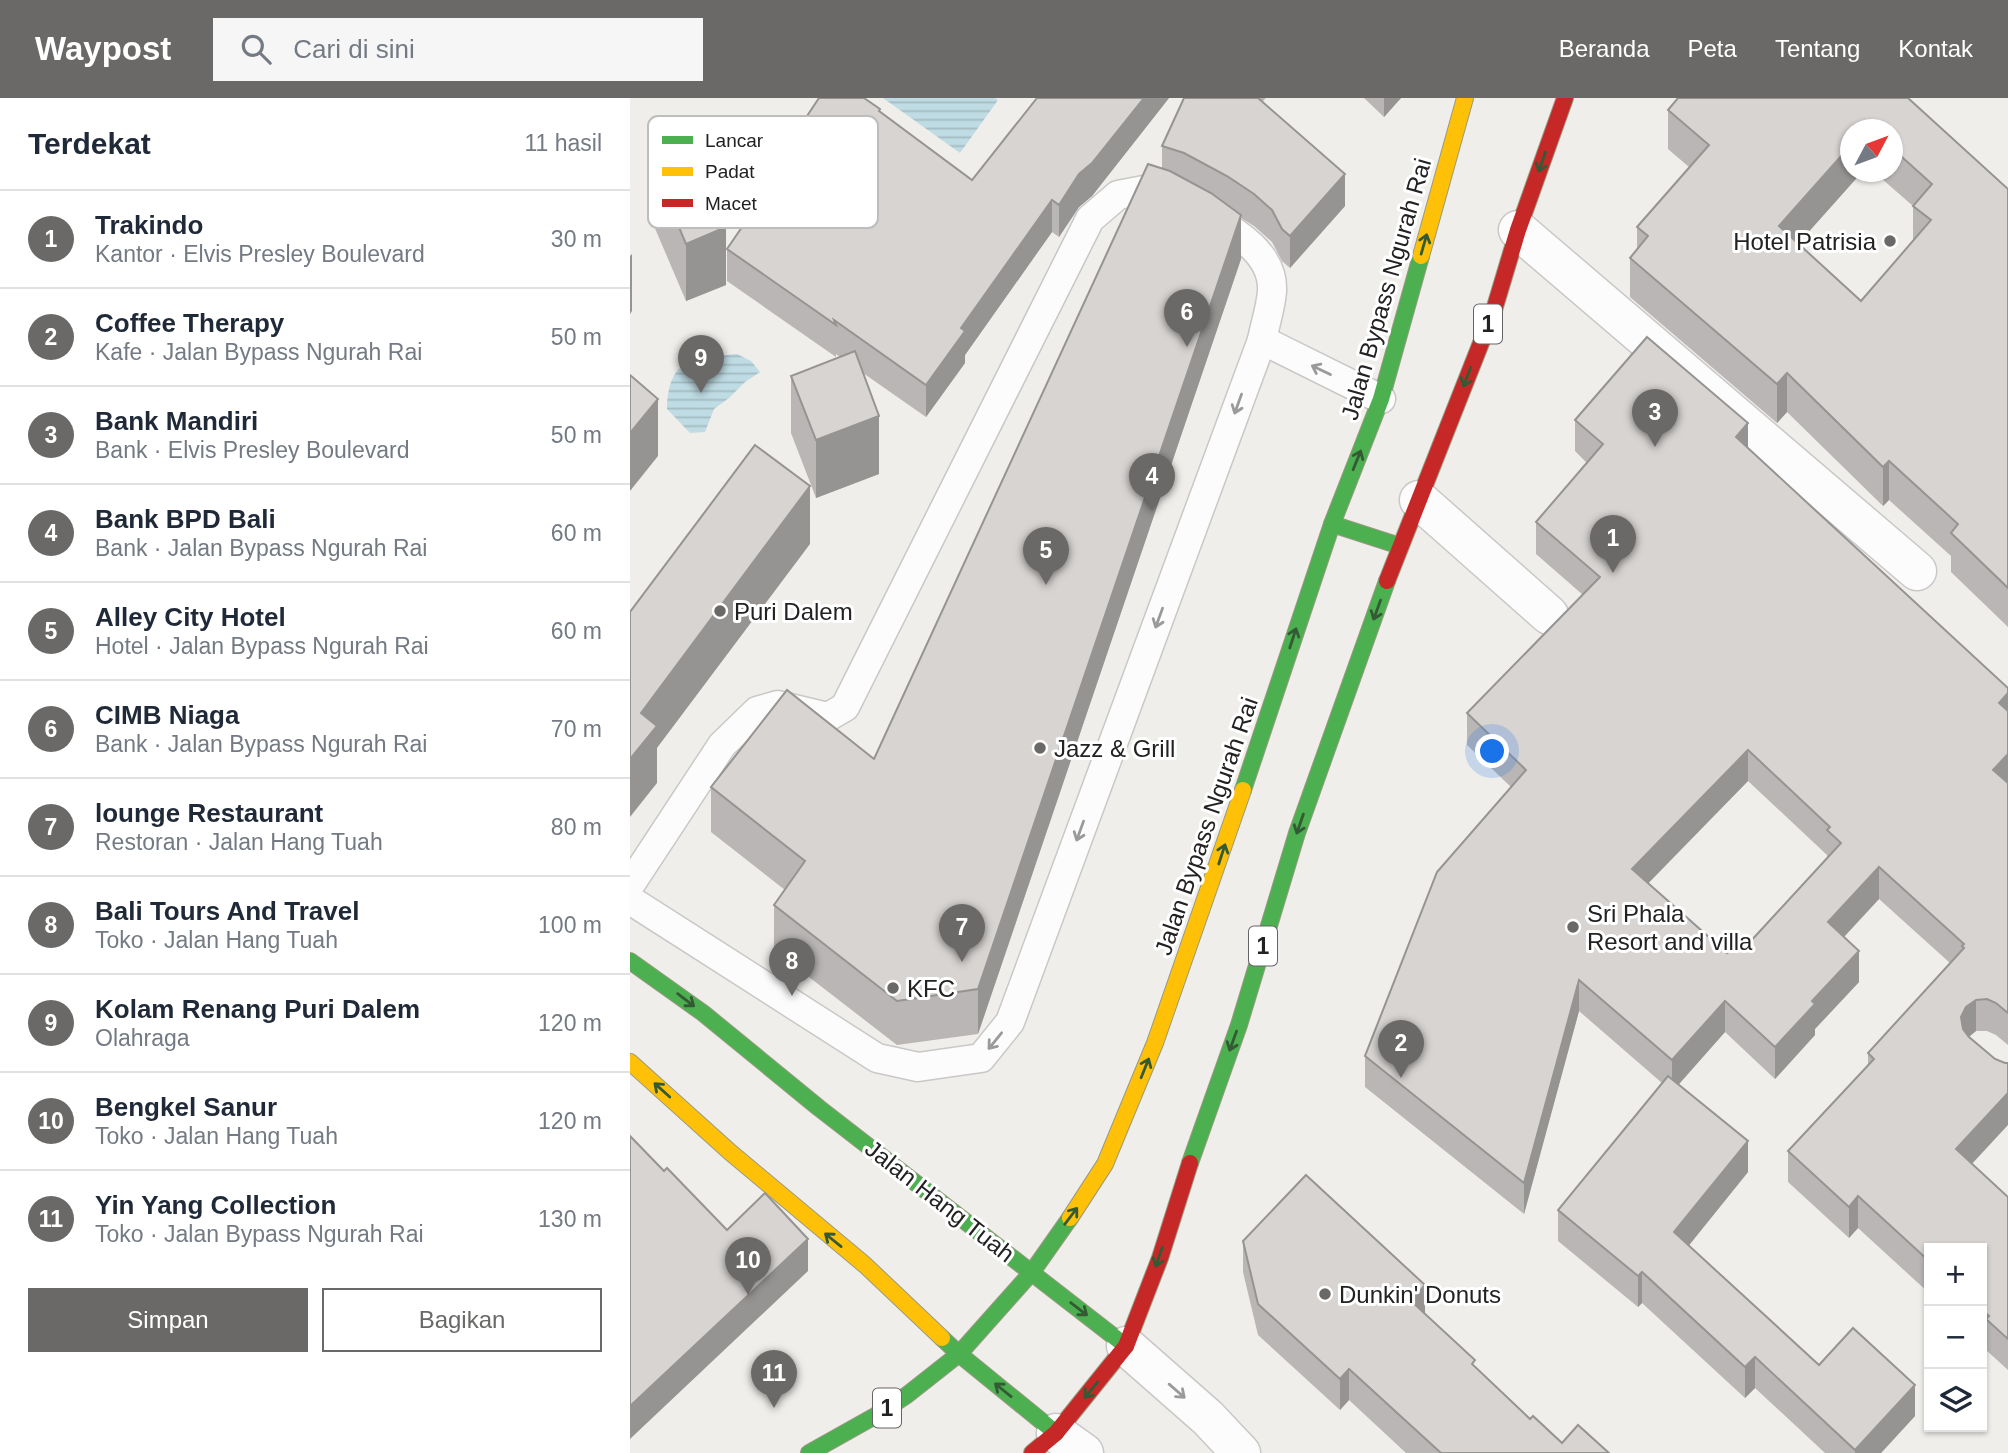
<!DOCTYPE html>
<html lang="id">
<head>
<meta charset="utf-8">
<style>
	:root { --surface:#fff; --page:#f6f6f7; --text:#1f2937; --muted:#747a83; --line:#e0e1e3; --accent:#6a6968 }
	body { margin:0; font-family:Arial,sans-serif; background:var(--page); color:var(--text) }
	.controls { position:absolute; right:21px; bottom:21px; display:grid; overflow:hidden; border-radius:0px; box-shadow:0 2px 5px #0004 }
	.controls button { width:63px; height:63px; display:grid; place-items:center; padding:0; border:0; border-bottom:2px solid var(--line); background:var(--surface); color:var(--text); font:35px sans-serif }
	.compass { position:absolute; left:1210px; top:21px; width:63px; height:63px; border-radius:50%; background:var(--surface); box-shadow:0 2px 5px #0004; rotate:49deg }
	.you { position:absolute; left:863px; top:654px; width:24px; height:24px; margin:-18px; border:5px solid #fff; border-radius:50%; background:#1a73e8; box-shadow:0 0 0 10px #1a73e833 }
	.badge { display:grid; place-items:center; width:46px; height:46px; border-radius:50%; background:var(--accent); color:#fff; font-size:23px; font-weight:700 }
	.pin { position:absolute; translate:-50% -58px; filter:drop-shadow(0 2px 4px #0008) }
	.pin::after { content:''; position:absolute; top:37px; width:24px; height:21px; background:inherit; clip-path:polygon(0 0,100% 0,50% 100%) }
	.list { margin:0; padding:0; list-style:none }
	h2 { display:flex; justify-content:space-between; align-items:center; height:91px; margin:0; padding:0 28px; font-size:30px }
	h2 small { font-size:23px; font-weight:400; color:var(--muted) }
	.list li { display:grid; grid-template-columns:46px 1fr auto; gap:21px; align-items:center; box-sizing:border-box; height:98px; padding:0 28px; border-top:2px solid var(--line) }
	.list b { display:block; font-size:26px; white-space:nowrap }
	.list p { margin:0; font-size:23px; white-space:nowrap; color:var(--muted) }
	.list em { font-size:23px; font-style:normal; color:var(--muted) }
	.actions { display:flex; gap:14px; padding:21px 28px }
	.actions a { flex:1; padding:16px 0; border:2px solid var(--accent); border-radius:0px; text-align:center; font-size:24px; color:var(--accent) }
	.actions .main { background:var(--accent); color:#fff }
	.icon { flex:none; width:38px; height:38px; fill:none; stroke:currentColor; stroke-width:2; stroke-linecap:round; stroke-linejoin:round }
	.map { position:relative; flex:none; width:1378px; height:1355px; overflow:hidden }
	header { display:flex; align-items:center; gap:42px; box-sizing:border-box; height:98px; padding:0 35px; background:var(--accent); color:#fff }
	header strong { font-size:33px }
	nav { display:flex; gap:38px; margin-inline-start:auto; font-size:24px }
	.search { width:490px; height:63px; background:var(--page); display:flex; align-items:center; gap:18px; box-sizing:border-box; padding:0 24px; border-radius:0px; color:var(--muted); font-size:26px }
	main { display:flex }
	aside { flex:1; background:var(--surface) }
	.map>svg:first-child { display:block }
	.water { fill:url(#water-rules) }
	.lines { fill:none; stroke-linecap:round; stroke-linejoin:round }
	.lane-casing { stroke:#c9c8c7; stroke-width:31 }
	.street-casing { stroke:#c9c8c7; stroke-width:41 }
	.fast-casing { stroke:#999a82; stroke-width:18 }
	.slow-casing { stroke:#999a82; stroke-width:18 }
	.jam-casing { stroke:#999a82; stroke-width:18 }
	.lane { stroke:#fdfcfc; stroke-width:28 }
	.street { stroke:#fdfcfc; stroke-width:38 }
	.fast { stroke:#4caf50; stroke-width:16 }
	.slow { stroke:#ffc107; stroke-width:16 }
	.jam { stroke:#c62828; stroke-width:16 }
	.wall { fill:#b9b6b5; fill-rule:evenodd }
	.shaded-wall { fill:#969493 }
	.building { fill:#d7d4d2; stroke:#969493; stroke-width:2; fill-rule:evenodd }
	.oneway { stroke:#335a34 }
	.oneway2 { stroke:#9a9a9a }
	.poi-dot { fill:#6a6968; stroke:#fff; stroke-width:2.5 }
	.labels { text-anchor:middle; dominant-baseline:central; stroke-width:6; stroke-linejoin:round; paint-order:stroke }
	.shield { fill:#fff; stroke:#646464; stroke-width:2 }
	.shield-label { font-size:23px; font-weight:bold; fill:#222 }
	.poi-label { font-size:24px; fill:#222; stroke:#fff; text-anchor:start }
	.street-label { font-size:24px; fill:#222; stroke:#fff }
	.key { fill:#fff; stroke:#bdbdbd; stroke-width:2 }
	.key-label { font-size:19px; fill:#222 }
</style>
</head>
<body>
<header>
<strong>Waypost</strong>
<div class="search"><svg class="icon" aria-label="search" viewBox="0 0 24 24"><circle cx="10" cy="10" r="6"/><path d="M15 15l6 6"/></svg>Cari di sini</div>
<nav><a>Beranda</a><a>Peta</a><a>Tentang</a><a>Kontak</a></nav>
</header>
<main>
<aside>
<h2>Terdekat<small>11 hasil</small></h2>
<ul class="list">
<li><span class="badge">1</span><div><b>Trakindo</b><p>Kantor · Elvis Presley Boulevard</p></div><em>30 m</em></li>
<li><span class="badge">2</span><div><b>Coffee Therapy</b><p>Kafe · Jalan Bypass Ngurah Rai</p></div><em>50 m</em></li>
<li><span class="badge">3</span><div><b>Bank Mandiri</b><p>Bank · Elvis Presley Boulevard</p></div><em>50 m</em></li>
<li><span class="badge">4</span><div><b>Bank BPD Bali</b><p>Bank · Jalan Bypass Ngurah Rai</p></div><em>60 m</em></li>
<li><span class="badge">5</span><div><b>Alley City Hotel</b><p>Hotel · Jalan Bypass Ngurah Rai</p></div><em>60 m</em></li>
<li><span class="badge">6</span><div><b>CIMB Niaga</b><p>Bank · Jalan Bypass Ngurah Rai</p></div><em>70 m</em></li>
<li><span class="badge">7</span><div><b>lounge Restaurant</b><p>Restoran · Jalan Hang Tuah</p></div><em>80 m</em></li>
<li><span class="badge">8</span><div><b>Bali Tours And Travel</b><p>Toko · Jalan Hang Tuah</p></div><em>100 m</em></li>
<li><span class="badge">9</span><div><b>Kolam Renang Puri Dalem</b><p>Olahraga</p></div><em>120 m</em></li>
<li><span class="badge">10</span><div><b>Bengkel Sanur</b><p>Toko · Jalan Hang Tuah</p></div><em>120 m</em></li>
<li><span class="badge">11</span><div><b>Yin Yang Collection</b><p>Toko · Jalan Bypass Ngurah Rai</p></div><em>130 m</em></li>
</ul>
<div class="actions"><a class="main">Simpan</a><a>Bagikan</a></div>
</aside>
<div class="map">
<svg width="1378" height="1355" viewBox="0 0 1378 1355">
	<defs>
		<pattern id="water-rules" width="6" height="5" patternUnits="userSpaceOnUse" patternTransform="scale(1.75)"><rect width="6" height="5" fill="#bfdbe3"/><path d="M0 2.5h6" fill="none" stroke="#a4bcc2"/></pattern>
	</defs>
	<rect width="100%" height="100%" fill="#f0eeeb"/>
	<g class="water">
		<polygon points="253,0 365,0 368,2 330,55"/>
		<path d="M107,256L121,263L130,274L115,284L99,300L84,311L75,334L60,335L37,311C39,258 63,261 107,256Z"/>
	</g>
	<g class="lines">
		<defs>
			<g id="lane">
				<polyline points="632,242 751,301"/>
				<polyline points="0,787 92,647 127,613 148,607 198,619 215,609 460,121 488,97 514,92 540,100"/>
				<path d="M0,802L247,960L288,969L351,960L380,924L632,242C635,226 641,209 642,193C644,157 607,134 580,120"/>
			</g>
			<g id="street">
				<polyline points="888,132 1287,473"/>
				<polyline points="789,402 919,517"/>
				<polyline points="496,1248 578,1320 611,1355"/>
				<polyline points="426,1335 454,1355"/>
			</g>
			<g id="fast">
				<polyline points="702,426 770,448"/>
				<polyline points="613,692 702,426 751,301 791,158"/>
				<polyline points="0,863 73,915 189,1010 496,1248"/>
				<polyline points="560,1065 609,927 667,735 757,483"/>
				<polyline points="312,1240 329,1256 426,1335"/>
				<polyline points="179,1355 245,1318 277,1297 329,1256 402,1174 440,1120"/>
			</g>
			<g id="slow">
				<polyline points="791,158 835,0"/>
				<polyline points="0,964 100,1054 235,1167 312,1240"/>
				<polyline points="440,1120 475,1066 525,945 613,692"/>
			</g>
			<g id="jam">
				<polyline points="757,483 864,212 888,132 935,0"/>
				<polyline points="402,1355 426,1335 496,1248 530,1160 560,1065"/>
			</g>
		</defs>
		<use href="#lane" class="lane-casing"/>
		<use href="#street" class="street-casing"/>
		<use href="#fast" class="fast-casing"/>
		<use href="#slow" class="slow-casing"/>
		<use href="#jam" class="jam-casing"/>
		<use href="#lane" class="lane"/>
		<use href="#street" class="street"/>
		<use href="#fast" class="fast"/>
		<use href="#slow" class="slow"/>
		<use href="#jam" class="jam"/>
	</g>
	<g class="wall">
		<polygon points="406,0 539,0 462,98 449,109 429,139 422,134 335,257 335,265 296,319 233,275 249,376 186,400 161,335 161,278 210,259 206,256 206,259 97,183 97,151 151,73 151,57 250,13 342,82 407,1"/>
		<polygon points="554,0 636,0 632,4 715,108 660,170 652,163 642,144 624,128 611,120 611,161 348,936 267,947 144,852 144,807 155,792 81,734 81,689 244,661 532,71 532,48"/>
		<polygon points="734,0 771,0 754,19"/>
		<path d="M1278,0L1378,91V529L1321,474V458L1259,402L1253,408L1157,314L1147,325L1000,199V160L1007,152V129L1059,69L1038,51V12ZM1221,32H1263V74H1244L1283,108V143L1231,203L1168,146L1232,74H1221Z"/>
		<polygon points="24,70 96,187 56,203 24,128"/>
		<path d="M945,322L1118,350L1378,590V947L1366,937L1357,933H1346L1339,939L1342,1066L1378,1099V1272L1356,1252V1247L1352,1243V1150H1299V1195L1228,1130L1219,1140L1158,1084V1053L1238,968V955L1320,865L1249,801L1214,839L1229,884L1185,931V937L1145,981L1095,934L1048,987L1118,1074L1058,1148L1189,1267L1285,1318L1251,1355H1195L1125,1290L1115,1300L1012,1205L1008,1209L928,1143V1112L1032,985L949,913L894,1116L735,989V958L881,689L837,647V615L953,497L906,456V424L957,365L945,353ZM1118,683L1197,757V760L1119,845L1097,855L1018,785Z"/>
		<polygon points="613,1143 795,1217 845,1269 900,1321 932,1345 979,1355 776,1355 719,1302 710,1312 628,1237 613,1174"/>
	</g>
	<g class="shaded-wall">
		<polygon points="514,0 539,0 462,98 449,109 429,139 429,107 449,76"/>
		<polygon points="754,0 771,0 754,19"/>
		<polygon points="1221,47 1221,74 1232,74 1149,167 1149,128"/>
		<polygon points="715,76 715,108 660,170 660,138"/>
		<polygon points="422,102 422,134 335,257 335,265 296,319 296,287 331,230"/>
		<polygon points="611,117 611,161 348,936 348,891"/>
		<polygon points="96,129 96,187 56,203 56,146"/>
		<polygon points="2,156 2,213 0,216 0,158"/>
		<polygon points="1157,275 1157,314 1147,325 1147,286"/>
		<polygon points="28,301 28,358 0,393 0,335"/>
		<polygon points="249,318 249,376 186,400 186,342"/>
		<polygon points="1118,325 1118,357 1106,339"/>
		<polygon points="1259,363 1259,402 1253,408 1253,369"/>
		<polygon points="180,388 180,446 27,650 27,685 0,719 0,661 11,615"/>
		<polygon points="1378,595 1378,626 1369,605"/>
		<polygon points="1118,652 1118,683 1002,802 1002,771"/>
		<polygon points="1378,656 1378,688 1363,672"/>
		<polygon points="1249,769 1249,801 1198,856 1198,824"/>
		<polygon points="1229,853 1229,884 1185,931 1185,937 1145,981 1145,949 1182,903"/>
		<polygon points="949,882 949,913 894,1116 894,1085"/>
		<polygon points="1346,902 1346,933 1336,941 1331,951 1331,919 1336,909"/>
		<polygon points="1095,903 1095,934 1042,994 1042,962"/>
		<polygon points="1378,995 1378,1027 1326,1083 1326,1051"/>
		<polygon points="1118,1043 1118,1074 1044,1166 1044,1134"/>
		<polygon points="1228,1098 1228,1130 1219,1140 1219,1109"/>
		<polygon points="178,1141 178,1173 0,1341 0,1308"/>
		<polygon points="1012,1174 1012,1205 1008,1209 1008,1178"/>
		<polygon points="795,1187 795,1218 781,1203"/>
		<polygon points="1125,1259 1125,1290 1115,1300 1115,1269"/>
		<polygon points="719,1271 719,1302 710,1312 710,1281"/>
		<polygon points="1285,1287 1285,1318 1251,1355 1225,1355 1225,1352"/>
	</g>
	<g class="building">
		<polygon points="189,0 234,0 250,11 249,13 342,82 407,0 514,0 462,65 449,76 429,107 422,102 331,230 335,233 296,287 204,222 206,227 97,151 158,62 151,57"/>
		<polygon points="554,0 628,0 715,76 660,138 652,131 642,112 624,96 597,78 554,55 532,48"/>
		<path d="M1048,0H1278L1378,91V490L1321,435L1328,426L1259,363L1253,369L1157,275L1147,286L1000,160L1018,138L1007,129L1079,47L1038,12ZM1237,28L1241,32H1263V51L1302,86L1283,108L1301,122L1231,203L1149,128L1221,47V32H1234Z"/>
		<polygon points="63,53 96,129 56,146 24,70"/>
		<polygon points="518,66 540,73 581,95 611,117 348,891 267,903 144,807 175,763 81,689 157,592 244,661"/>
		<path d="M1017,239L1118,325L1106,339L1378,590V595L1369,605L1378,613V656L1363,672L1378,685V915L1366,905L1357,901L1346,902L1336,909L1331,919L1333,931L1339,939L1365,961L1375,965H1378V995L1326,1051L1378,1099V1241L1356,1221L1359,1218L1352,1212V1150H1299V1163L1228,1098L1219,1109L1158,1053L1244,961L1238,955L1334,850L1332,848L1334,846L1249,769L1198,824L1229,853L1182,903L1185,906L1145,949L1095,903L1042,962L949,882L894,1085L735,958L807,774L896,672L837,615L970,479L906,424L973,346L945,322ZM1118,652L1200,729L1197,732L1211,745L1119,845L1112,839L1097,855L1002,771Z"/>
		<polygon points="225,253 249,318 186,342 161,278"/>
		<polygon points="0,277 28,301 0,335"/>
		<polygon points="125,347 180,388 11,615 27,628 0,661 0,514"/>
		<polygon points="1038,978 1118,1043 1044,1134 1189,1267 1223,1230 1285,1287 1225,1352 1125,1259 1115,1269 1012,1174 1008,1178 928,1112"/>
		<polygon points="0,1038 34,1073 37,1070 97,1132 135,1095 178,1141 0,1308"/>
		<polygon points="676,1077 795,1187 781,1203 845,1262 842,1266 900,1321 903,1318 932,1345 948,1327 979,1355 811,1355 719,1271 710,1281 628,1206 613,1143"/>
	</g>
	<defs><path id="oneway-shaft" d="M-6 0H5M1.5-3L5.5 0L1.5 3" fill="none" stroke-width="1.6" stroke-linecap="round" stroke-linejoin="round" transform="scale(1.75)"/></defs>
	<g class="oneway">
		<use href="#oneway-shaft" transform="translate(912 64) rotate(109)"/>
		<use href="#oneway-shaft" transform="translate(794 146) rotate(-74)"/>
		<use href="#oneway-shaft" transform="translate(837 279) rotate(111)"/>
		<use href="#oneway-shaft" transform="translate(727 362) rotate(-68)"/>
		<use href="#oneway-shaft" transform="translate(747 512) rotate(110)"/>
		<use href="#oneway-shaft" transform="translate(663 540) rotate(-72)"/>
		<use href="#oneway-shaft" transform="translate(670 726) rotate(109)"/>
		<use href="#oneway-shaft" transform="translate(592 756) rotate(-72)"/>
		<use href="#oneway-shaft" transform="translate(56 902) rotate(37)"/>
		<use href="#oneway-shaft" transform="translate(603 943) rotate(110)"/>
		<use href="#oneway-shaft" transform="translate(515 970) rotate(-68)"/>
		<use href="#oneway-shaft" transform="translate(32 992) rotate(-138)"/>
		<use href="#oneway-shaft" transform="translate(441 1118) rotate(-53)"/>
		<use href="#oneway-shaft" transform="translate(203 1142) rotate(-141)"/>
		<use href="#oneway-shaft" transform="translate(529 1159) rotate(109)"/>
		<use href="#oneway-shaft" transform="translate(449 1211) rotate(38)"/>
		<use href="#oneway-shaft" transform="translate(373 1292) rotate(-141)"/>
		<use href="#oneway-shaft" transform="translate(461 1292) rotate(129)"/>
	</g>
	<g class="oneway2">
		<use href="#oneway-shaft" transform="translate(691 272) rotate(-154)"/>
		<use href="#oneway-shaft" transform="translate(608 306) rotate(110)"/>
		<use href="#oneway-shaft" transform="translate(529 520) rotate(110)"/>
		<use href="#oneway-shaft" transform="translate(450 733) rotate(110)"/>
		<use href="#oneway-shaft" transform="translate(365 943) rotate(129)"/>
		<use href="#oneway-shaft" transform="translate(547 1293) rotate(41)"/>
	</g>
	<g class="poi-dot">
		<circle cx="1260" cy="143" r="7"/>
		<circle cx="90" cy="513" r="7"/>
		<circle cx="410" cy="650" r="7"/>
		<circle cx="943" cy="829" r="7"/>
		<circle cx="263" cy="890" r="7"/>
		<circle cx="695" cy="1196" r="7"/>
	</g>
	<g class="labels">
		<g class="shield">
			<rect x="844" y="206.5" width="28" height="39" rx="5"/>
			<rect x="619" y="828.5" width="28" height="39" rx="5"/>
			<rect x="243" y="1290.5" width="28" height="39" rx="5"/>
		</g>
		<g class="shield-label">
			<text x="858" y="226">1</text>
			<text x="633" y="848">1</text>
			<text x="257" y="1310">1</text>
		</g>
		<g class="poi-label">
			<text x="1246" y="143" text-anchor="end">Hotel Patrisia</text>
			<text x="104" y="513">Puri Dalem</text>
			<text x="424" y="650">Jazz &amp; Grill</text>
			<text x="957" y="815">Sri Phala<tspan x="957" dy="28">Resort and villa</tspan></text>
			<text x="277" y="890">KFC</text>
			<text x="709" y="1196">Dunkin' Donuts</text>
		</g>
		<g class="street-label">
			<text transform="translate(756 191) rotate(-74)">Jalan Bypass Ngurah Rai</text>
			<text transform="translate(576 728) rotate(-71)">Jalan Bypass Ngurah Rai</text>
			<text transform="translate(310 1103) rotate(38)">Jalan Hang Tuah</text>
		</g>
	</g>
	<rect x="18" y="18" width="230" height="112" rx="10" class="key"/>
	<rect x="32" y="38" width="31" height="8" fill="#4caf50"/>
	<rect x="32" y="69" width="31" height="9" fill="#ffc107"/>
	<rect x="32" y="101" width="31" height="8" fill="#c62828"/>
	<g class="key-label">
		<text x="75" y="49">Lancar</text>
		<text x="75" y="80">Padat</text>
		<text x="75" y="112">Macet</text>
	</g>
</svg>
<div class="controls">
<button>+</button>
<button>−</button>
<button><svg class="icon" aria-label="layers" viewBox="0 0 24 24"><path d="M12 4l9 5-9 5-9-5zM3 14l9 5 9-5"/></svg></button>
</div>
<svg class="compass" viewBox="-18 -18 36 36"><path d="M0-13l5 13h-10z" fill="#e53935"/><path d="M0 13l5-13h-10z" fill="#747a83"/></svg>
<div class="you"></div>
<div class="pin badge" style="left:983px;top:475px">1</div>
<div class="pin badge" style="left:771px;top:980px">2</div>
<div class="pin badge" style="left:1025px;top:349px">3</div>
<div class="pin badge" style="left:522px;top:413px">4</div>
<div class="pin badge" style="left:416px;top:487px">5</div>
<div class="pin badge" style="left:557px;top:249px">6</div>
<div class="pin badge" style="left:332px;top:864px">7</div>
<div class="pin badge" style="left:162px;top:898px">8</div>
<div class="pin badge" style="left:71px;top:295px">9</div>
<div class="pin badge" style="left:118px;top:1197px">10</div>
<div class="pin badge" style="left:144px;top:1310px">11</div>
</div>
</main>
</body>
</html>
